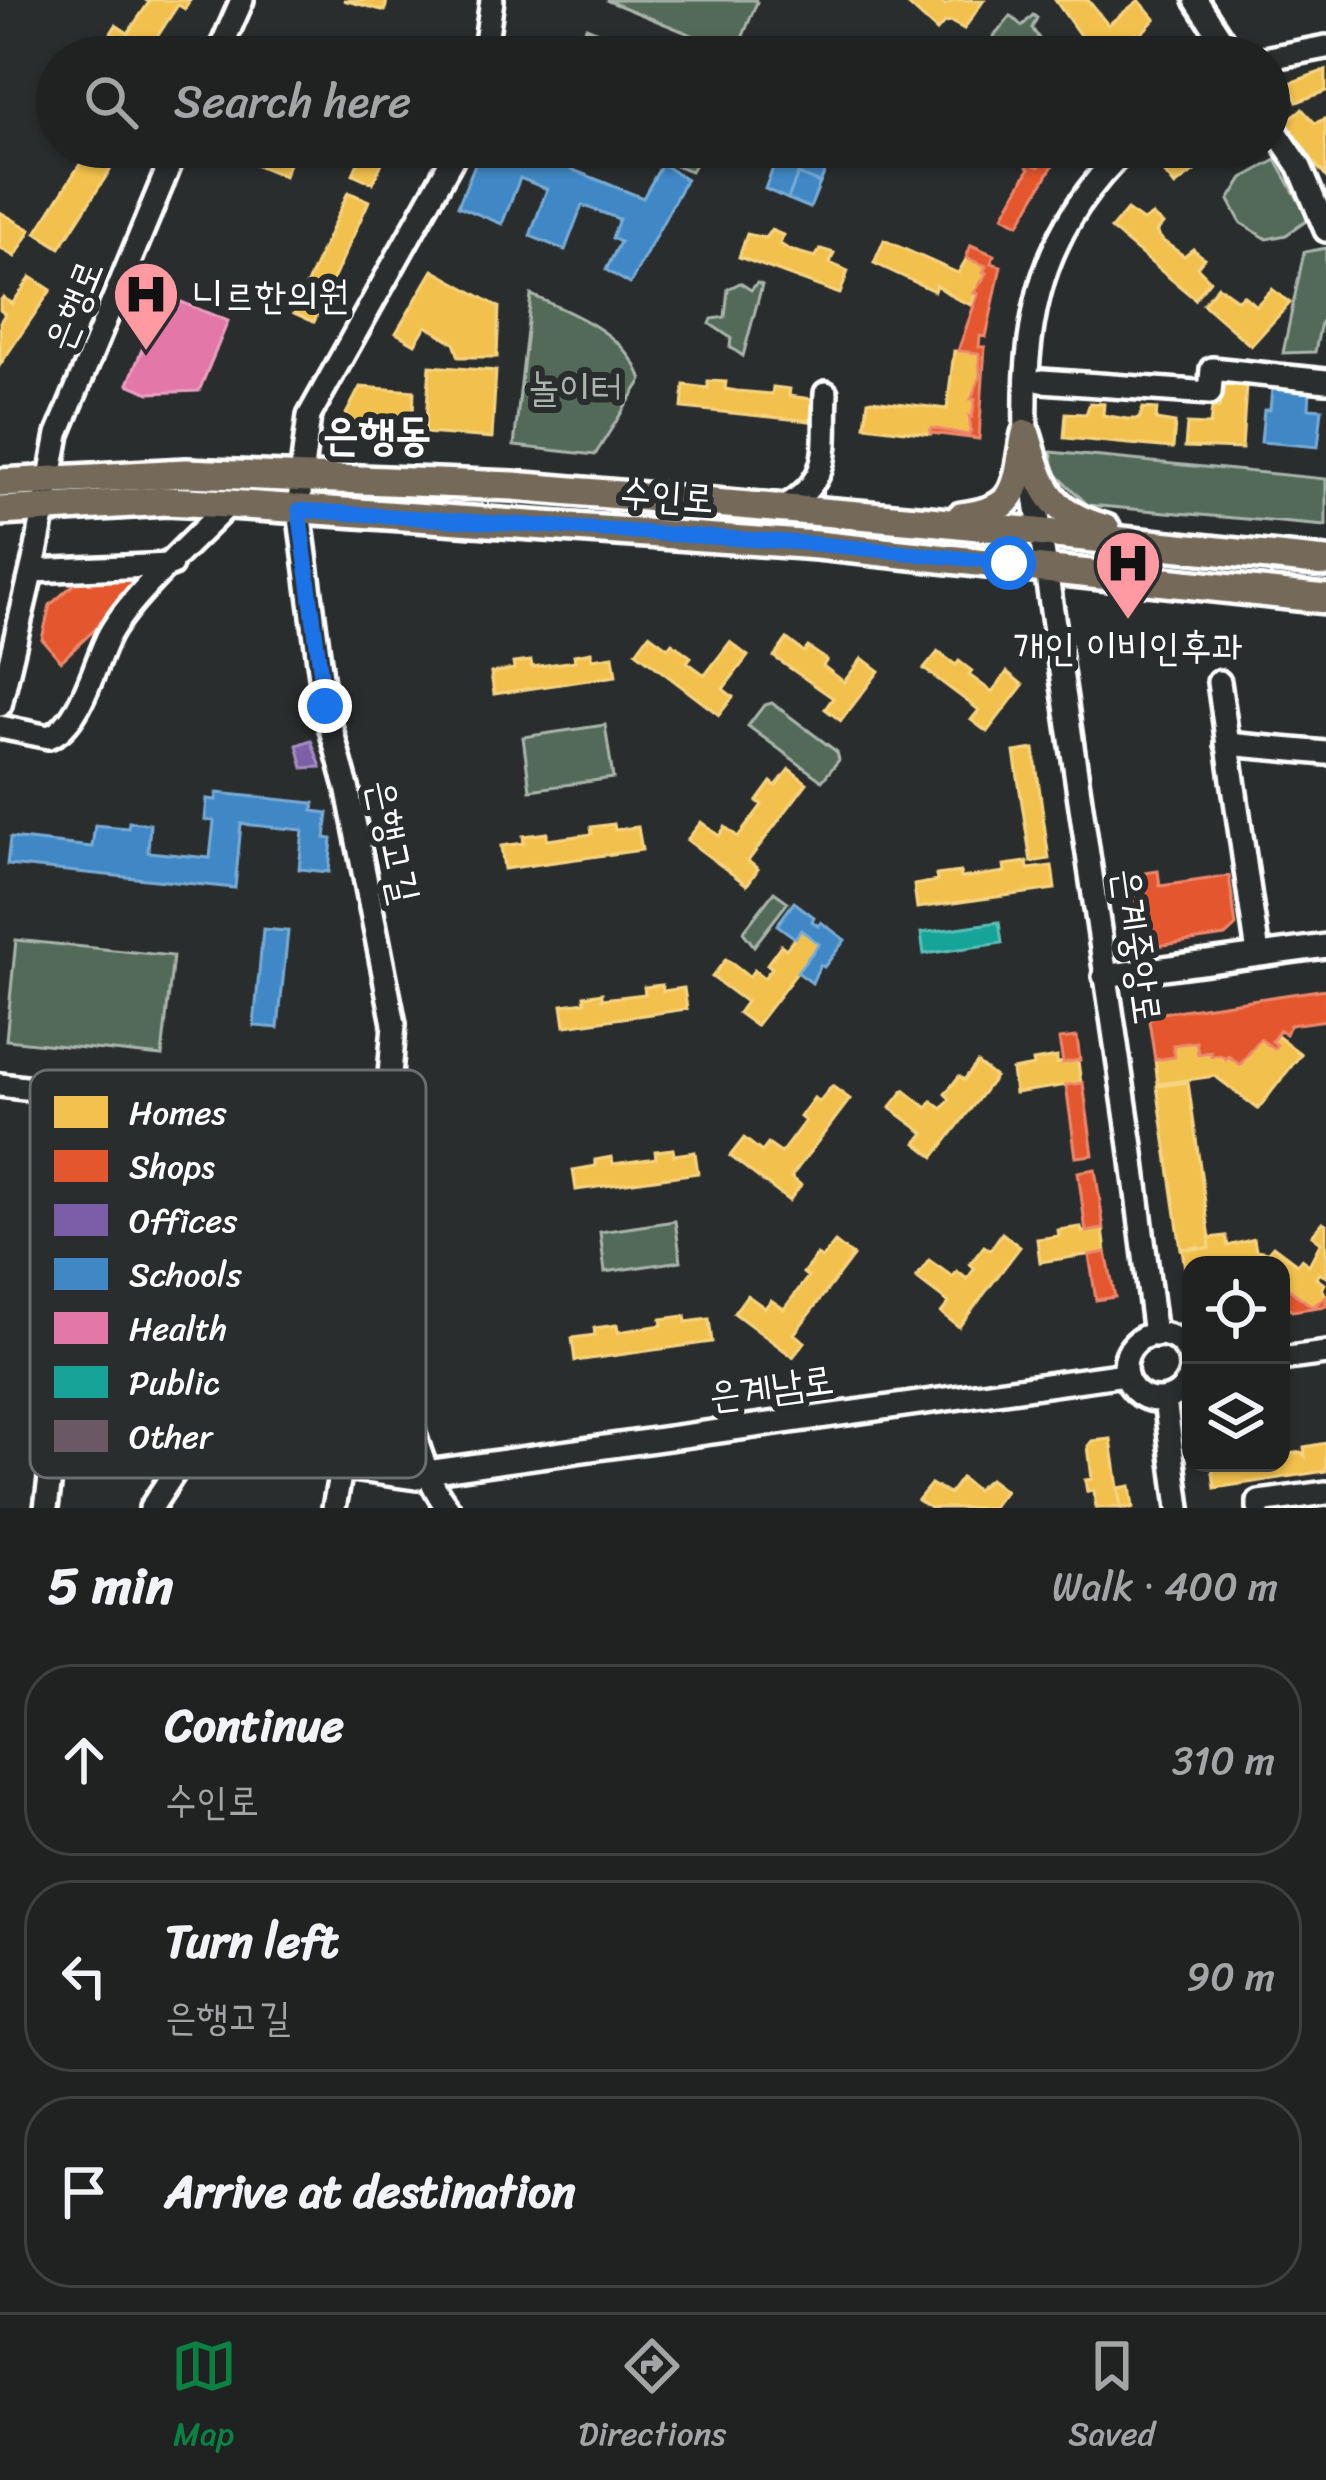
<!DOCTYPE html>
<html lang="en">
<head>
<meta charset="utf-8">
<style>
	:root { --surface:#202222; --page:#2d2f2f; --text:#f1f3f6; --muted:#a2a4a5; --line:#3d3f40; --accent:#0b8043 }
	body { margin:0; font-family:Sriracha,"Poor Story",sans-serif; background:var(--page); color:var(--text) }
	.controls { position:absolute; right:36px; bottom:36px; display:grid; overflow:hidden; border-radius:24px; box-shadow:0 3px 9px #0004 }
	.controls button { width:108px; height:108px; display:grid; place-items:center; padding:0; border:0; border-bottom:3px solid var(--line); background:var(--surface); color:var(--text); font:60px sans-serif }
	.stop { position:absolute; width:36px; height:36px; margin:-27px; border:9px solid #1a73e8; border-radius:50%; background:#fff }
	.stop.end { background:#1a73e8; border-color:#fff; box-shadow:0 3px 12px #0008 }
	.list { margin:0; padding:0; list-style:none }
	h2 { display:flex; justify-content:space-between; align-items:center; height:156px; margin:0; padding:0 48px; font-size:51px }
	h2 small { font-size:39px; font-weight:400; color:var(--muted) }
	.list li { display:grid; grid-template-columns:78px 1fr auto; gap:36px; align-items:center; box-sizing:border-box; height:192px; margin:0 24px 24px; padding:0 24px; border:3px solid var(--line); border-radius:48px }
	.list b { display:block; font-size:45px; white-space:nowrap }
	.list p { margin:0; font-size:39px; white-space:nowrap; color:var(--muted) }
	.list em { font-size:39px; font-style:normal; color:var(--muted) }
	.icon { flex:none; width:66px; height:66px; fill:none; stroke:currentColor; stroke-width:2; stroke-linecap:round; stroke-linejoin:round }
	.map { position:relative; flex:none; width:1326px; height:1508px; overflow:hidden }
	.search { position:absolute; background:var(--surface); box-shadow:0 3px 9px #0004; left:36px; right:36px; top:36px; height:132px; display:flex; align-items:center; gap:30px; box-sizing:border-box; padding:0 42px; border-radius:66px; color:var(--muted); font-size:45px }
	.sheet { height:804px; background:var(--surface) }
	nav { display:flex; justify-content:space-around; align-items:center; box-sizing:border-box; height:168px; border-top:3px solid var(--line); background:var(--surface); font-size:33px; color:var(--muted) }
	nav a { display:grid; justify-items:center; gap:6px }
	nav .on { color:var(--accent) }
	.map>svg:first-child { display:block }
	.green { fill:#536b59; stroke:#a9b5ac; stroke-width:3 }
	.homes { fill:#f2c14e; stroke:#f6d483; stroke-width:3 }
	.shops { fill:#e4572e; stroke:#ec896d; stroke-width:3 }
	.offices { fill:#7b5ea7; stroke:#a38ec1; stroke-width:3 }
	.schools { fill:#3f88c5; stroke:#79acd6; stroke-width:3 }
	.health { fill:#e377a8; stroke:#eba0c2; stroke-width:3 }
	.public { fill:#17a398; stroke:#5dbfb7; stroke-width:3 }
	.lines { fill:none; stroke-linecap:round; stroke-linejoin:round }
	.minor-casing { stroke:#fff; stroke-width:30 }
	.major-casing { stroke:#fff; stroke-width:36 }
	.minor { stroke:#2a2d2e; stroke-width:21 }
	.major { stroke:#746a5a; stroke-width:27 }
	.route { stroke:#1a73e8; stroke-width:15 }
	.labels { text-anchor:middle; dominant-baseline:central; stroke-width:12; stroke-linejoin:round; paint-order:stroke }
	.poi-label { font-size:39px; fill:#fff; stroke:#2a2d2e; text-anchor:start }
	.street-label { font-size:39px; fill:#fff; stroke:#2a2d2e }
	.park-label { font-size:39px; fill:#a9b5ac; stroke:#2a2d2e }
	.quarter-label { font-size:45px; font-weight:bold; fill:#fff; stroke:#2a2d2e }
	.key { fill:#2a2d2e; stroke:#6a6c6d; stroke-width:3 }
	.key-label { font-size:33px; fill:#fff }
</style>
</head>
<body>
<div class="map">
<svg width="1326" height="1508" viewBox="0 0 1326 1508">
	<rect width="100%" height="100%" fill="#2a2d2e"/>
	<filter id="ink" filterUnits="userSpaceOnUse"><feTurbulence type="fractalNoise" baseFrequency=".00833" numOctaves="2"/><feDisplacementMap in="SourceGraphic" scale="24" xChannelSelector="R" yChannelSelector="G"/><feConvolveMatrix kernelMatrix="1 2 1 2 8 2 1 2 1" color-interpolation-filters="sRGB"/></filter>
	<g filter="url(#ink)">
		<g class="green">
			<polygon points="606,0 756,0 757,2 736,53"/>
			<polygon points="1033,15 1037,18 1032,28 1044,46 1043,57 998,57 985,47 1011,16 1022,26"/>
			<polygon points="586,27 658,57 573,57"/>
			<polygon points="625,147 705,147 691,171"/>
			<polygon points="1276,160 1309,219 1286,235 1267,239 1241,223 1229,200 1243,178"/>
			<polygon points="1326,248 1326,318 1321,322 1315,352 1283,353 1304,252"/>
			<polygon points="740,283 751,290 757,283 762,285 743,356 730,347 731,338 710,324 712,319 725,317 728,289"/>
			<path d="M531,295C573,313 627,334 642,380L595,455L514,446Z"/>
			<polygon points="1051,452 1326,479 1326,526 1088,505 1055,473"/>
			<polygon points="772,703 837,752 839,760 822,781 748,726 764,705"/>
			<polygon points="605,725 613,778 530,790 523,737"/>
			<polygon points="774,892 788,902 754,946 743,932"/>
			<polygon points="16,940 173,956 162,1056 6,1040"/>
			<polygon points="675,1221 681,1261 605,1272 600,1232"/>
		</g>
		<g class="homes">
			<polygon points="145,0 190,0 185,9 178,5 144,57 112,57 118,49 111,44 116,36 111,33 116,25 128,33 149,2"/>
			<polygon points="343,0 387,0 385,11"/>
			<polygon points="903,0 939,0 945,5 955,0 984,0 964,29 951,22 944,23 937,31"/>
			<polygon points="1055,0 1088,0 1108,25 1139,0 1155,19 1138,37 1136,34 1123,45 1121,42 1116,46 1118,50 1101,57 1094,44 1089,48"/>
			<polygon points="1136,34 1138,37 1126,46 1134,56 1107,57 1119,49 1116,46"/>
			<polygon points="1326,70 1326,91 1297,102 1290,83"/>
			<polygon points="1302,109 1315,123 1325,119 1326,177 1282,124"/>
			<polygon points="91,147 125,147 60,248 36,233"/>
			<polygon points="227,147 296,147 284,176 225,152"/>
			<polygon points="365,147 389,147 373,183 353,174"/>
			<polygon points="866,147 903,147 894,163"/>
			<polygon points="1010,147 1055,147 1036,169"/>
			<polygon points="1179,147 1195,150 1226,147 1175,186 1159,166 1169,156 1176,165 1185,158"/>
			<polygon points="348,192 369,201 314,322 294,313"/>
			<polygon points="1127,210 1143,221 1152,215 1163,224 1156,232 1163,241 1184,256 1193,249 1204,258 1197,267 1210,280 1195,299 1111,229"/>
			<polygon points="0,212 31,230 15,257 0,248"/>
			<polygon points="771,230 783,235 780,244 790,250 815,257 821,249 834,253 830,263 848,271 840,294 739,257 747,234 765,238"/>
			<polygon points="884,240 958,273 967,258 986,266 983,272 987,273 979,289 976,288 974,302 971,305 955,298 936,285 934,291 874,263"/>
			<polygon points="433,270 499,307 497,357 459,357 454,343 426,326 415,344 396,333"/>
			<polygon points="31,277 51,290 0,365 0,322 5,314 0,310 0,301 3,297 12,304"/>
			<polygon points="1218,286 1238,300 1243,295 1256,306 1272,289 1290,303 1251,346 1203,304"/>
			<polygon points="954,351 979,353 980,377 975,393 972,393 971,399 975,399 972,417 969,416 969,422 972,422 969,435 931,428 930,434 865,426 868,401 872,400 947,409"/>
			<polygon points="430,366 496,371 492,438 425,433"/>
			<polygon points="708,381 726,382 725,389 737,391 772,394 773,387 790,389 789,396 813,399 810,421 682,408 684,385 708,388"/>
			<polygon points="1223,383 1246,386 1242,449 1185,447 1187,424 1210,425 1212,407 1219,408"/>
			<polygon points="360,387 414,391 412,439 356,436 344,418"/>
			<polygon points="1090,403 1104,404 1103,415 1127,419 1139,419 1143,408 1157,409 1156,420 1175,423 1173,448 1064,438 1066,413 1086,414"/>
			<polygon points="649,634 668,648 672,643 691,657 687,662 705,675 730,642 748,656 723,689 733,697 719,715 636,652"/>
			<polygon points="787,639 804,652 808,647 827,660 823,666 844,682 862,658 879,671 841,721 825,709 833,698 774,657"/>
			<polygon points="591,652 592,659 613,656 616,676 494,694 491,673 514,669 513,663 531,661 532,667 575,661 574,655"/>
			<polygon points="938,652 956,665 959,661 972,671 969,675 992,692 1007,672 1023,685 987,732 971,720 979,710 924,669"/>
			<polygon points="1034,749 1049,859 1031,862 1014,752"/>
			<polygon points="789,769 807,783 748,861 758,869 747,885 687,840 701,822 719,836 725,827 738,837 762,805 757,801 771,782 776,786"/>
			<polygon points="614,824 615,830 638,827 642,850 504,869 501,846 524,843 523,836 547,833 547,840 592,834 591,827"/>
			<polygon points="1027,862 1028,869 1052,866 1055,889 917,908 914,885 937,881 936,875 960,872 961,878 1005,872 1004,865"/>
			<polygon points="801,930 819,944 756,1026 738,1013 746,1002 712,977 726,959 749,977 754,970 764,978 772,968 767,964 781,945 786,949"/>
			<polygon points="662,985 663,991 684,988 687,1009 565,1026 562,1005 585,1002 584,996 602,993 602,999 645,994 644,987"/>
			<polygon points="1276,1035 1301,1054 1258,1109 1215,1076 1158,1084 1155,1060 1175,1057 1173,1045 1196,1042 1198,1054 1211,1052 1211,1056 1220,1055 1226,1059 1228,1056 1240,1065 1260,1039 1274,1049 1277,1045 1272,1041"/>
			<polygon points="1057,1057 1057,1063 1078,1061 1081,1083 1015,1093 1012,1070 1034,1066 1033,1061"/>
			<polygon points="977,1063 995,1077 934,1157 916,1143 924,1133 890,1108 904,1090 927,1108 932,1101 942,1109 950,1099 945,1094 959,1076 964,1080"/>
			<polygon points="1188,1082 1210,1238 1210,1248 1199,1250 1198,1247 1181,1249 1157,1086"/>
			<polygon points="832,1086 850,1099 791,1177 801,1185 789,1201 730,1156 744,1138 762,1152 768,1144 781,1153 805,1121 800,1117 814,1098 819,1102"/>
			<polygon points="673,1149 674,1155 695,1152 698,1173 576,1190 573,1170 596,1166 595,1160 612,1157 613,1164 656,1158 655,1151"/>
			<polygon points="1323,1222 1326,1224 1326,1277 1319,1273 1316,1278 1324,1284 1322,1288 1326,1296 1319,1306 1313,1307 1281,1283 1281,1265 1191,1265 1191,1275 1186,1276 1182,1249 1210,1248 1209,1238 1226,1236 1228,1246 1254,1239 1256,1250 1268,1252 1273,1246 1297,1264 1301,1259 1309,1265 1321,1242 1312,1235"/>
			<polygon points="1081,1227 1082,1232 1103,1229 1106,1252 1040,1262 1037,1239 1059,1236 1058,1230"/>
			<polygon points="1002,1233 1020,1247 959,1327 941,1313 949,1303 916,1278 929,1260 953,1277 957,1271 967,1279 975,1268 970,1264 984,1246 990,1250"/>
			<polygon points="835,1242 853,1256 794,1334 805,1342 793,1357 734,1313 747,1295 765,1308 771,1300 784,1309 808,1277 803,1273 817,1255 822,1258"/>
			<polygon points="685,1316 686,1322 709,1319 712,1342 575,1361 572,1338 595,1335 594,1328 617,1325 618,1332 662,1325 661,1319"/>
			<polygon points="1111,1439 1121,1508 1096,1508 1094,1491 1087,1492 1085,1480 1092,1479 1088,1446 1092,1441"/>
			<polygon points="1326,1443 1326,1471 1215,1488 1212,1465 1281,1463 1281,1455 1301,1452 1305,1456 1304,1447"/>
			<polygon points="961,1478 976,1490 989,1479 1005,1491 992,1508 930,1508 918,1500 931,1484 949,1494"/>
			<polygon points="1130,1486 1133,1508 1121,1508 1118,1488"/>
		</g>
		<g class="shops">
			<polygon points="1055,147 1066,147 1059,156 1055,152 1051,157 1056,160 1019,224 1003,216 1029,169 1027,167 1029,163 1039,167 1045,160 1042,158"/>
			<polygon points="971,245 994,255 991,263 1001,266 986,337 980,336 979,347 985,347 979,439 930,433 931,428 969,435 971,431 969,416 972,417 975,399 971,399 980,377 979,353 958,351 978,294 974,293 987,273 983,272 986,266 966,258"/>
			<polygon points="154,574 61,661 42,639 50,605 82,577"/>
			<polygon points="1158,871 1160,886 1229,876 1236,926 1225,936 1150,947 1135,935 1126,876"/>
			<polygon points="1326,989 1326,1020 1290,1025 1286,1034 1280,1030 1272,1041 1277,1045 1274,1049 1260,1039 1240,1065 1228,1056 1226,1059 1220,1055 1211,1056 1211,1052 1198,1054 1196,1042 1173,1045 1175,1057 1155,1060 1149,1021 1155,1014"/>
			<polygon points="1077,1037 1080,1060 1063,1063 1059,1039"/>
			<polygon points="1083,1083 1093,1155 1076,1157 1066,1085"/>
			<polygon points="1095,1169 1104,1229 1086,1232 1078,1172"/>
			<polygon points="1106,1252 1115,1297 1096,1300 1089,1255"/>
			<polygon points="1281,1283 1313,1307 1326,1296 1326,1306 1292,1311 1281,1303"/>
		</g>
		<polygon class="offices" points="311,740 321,767 303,768 297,745"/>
		<g class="schools">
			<polygon points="482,147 516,147 643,198 662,164 686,179 630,284 606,270 620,242 612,238 619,219 582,205 565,250 530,236 547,189 520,178 502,224 458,206"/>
			<polygon points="798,149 829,162 820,183 798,174 788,199 765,189 776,160 790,166"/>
			<polygon points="798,174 820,183 810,208 788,199"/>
			<polygon points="1272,388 1310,391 1309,408 1322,409 1318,447 1261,442 1264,410 1270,410"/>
			<polygon points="217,793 314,803 313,811 328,813 325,838 332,839 329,872 299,869 303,830 241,824 235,888 7,865 10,838 92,847 95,825 128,828 129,822 150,824 148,852 210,858 214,821 205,820 207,799 216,800"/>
			<polygon points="794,902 814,917 812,921 818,926 821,922 845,940 824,967 820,965 812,983 797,972 819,944 801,930 795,938 777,925"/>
			<polygon points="263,929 288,931 278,1028 254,1026"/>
		</g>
		<polygon class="health" points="164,295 228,321 199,391 149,393 128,384"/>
		<polygon class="public" points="999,922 1002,943 924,954 921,933"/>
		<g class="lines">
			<defs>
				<g id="minor">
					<polyline points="1196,0 1233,57"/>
					<polyline points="217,57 242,0"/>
					<polyline points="484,57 492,0"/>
					<polyline points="1269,58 1326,47"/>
					<polyline points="1269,121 1300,167 1326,230"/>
					<path d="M1128,147C1041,229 1023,319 1026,434L1131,1146L1155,1335"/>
					<polyline points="1042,381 1210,393 1212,369 1326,381"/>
					<path d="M783,508C835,478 823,448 826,393"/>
					<polyline points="32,571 171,565"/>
					<polyline points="1219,682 1258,954"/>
					<polyline points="0,705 37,548 58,434 177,147"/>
					<path d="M0,727L49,737C81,725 94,664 109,635C131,595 195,539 229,504"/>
					<polyline points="1227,744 1326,753"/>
					<polyline points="1104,976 1326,946"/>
					<polyline points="0,1085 386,1132"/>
					<polyline points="85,1216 377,1245"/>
					<polyline points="72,1321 397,1359"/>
					<circle cx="1158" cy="1367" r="33"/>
					<polyline points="1281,1359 1326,1353"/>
					<polyline points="263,1397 345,1408 357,1402 373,1356"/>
					<polyline points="1165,1400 1179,1508"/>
					<polyline points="57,1428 417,1478 427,1472 1125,1374"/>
					<polyline points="46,1508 85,1216 108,1096"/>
					<polyline points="151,1508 192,1445"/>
					<polyline points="334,1508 342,1465"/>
					<path d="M448,1508C409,1463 385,1307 377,1245L394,1024L348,791L325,707L299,510L301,477L309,416L459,147"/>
					<polyline points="1259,1508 1259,1502 1326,1493"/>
				</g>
				<g id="major">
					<path d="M1026,434C1042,488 1048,513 1106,529"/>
					<polyline points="0,483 186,473 513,486 929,521 1326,562"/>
					<polyline points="0,511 166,501 229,504 817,545 1326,599"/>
					<path d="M961,517C1019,510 1016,489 1025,438"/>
				</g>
			</defs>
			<use href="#minor" class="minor-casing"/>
			<use href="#major" class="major-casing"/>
			<use href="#minor" class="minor"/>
			<use href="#major" class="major"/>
		</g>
	</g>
	<g class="lines" filter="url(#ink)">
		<polyline class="route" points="325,706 299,510 818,544 1009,563"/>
	</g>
	<defs>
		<symbol id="hospital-pin" viewBox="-11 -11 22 30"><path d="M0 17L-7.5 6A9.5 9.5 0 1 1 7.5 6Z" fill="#ff9aa2" stroke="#2a2d2e"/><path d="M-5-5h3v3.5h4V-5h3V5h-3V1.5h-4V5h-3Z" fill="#111"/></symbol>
	</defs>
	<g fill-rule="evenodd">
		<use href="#hospital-pin" x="108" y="256" width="76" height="104"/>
		<use href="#hospital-pin" x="1090" y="525" width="76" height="104"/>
	</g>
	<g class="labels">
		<g class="poi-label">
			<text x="192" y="294">니르한의원</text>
			<text x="1128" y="646" text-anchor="middle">개인 이비인후과</text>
		</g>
		<g class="street-label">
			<text transform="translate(73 305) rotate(-68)">은행로</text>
			<text transform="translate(667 495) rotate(4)">수인로</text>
			<text transform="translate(394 841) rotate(78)">은행고길</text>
			<text transform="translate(1138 946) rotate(82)">은계중앙로</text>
			<text transform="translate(771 1387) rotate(-8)">은계남로</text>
		</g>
		<g class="park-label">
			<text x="575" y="387">놀이터</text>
		</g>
		<g class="quarter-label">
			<text x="377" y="434">은행동</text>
		</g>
	</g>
	<rect x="30" y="1070" width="396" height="408" rx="18" class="key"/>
	<rect x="54" y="1096" width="54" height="32" fill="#f2c14e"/>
	<rect x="54" y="1150" width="54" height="32" fill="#e4572e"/>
	<rect x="54" y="1204" width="54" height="32" fill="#7b5ea7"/>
	<rect x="54" y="1258" width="54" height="32" fill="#3f88c5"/>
	<rect x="54" y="1312" width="54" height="32" fill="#e377a8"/>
	<rect x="54" y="1366" width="54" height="32" fill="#17a398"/>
	<rect x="54" y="1420" width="54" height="32" fill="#6a5964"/>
	<g class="key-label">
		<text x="129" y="1124">Homes</text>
		<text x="129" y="1178">Shops</text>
		<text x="129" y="1232">Offices</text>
		<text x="129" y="1286">Schools</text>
		<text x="129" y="1340">Health</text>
		<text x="129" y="1394">Public</text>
		<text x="129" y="1448">Other</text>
	</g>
</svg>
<div class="controls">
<button><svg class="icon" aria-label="locate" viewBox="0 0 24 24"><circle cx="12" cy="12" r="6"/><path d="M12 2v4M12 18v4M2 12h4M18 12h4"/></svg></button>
<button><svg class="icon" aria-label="layers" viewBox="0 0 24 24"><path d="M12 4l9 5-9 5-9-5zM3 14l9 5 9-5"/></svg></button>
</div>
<div class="stop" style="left:1009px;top:563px"></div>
<div class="stop end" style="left:325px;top:706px"></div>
<div class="search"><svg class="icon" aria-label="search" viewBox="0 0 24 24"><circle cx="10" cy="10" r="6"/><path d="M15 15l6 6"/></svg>Search here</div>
</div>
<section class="sheet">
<h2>5 min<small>Walk · 400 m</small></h2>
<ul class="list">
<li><svg class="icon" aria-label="ahead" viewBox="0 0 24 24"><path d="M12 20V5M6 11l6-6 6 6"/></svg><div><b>Continue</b><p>수인로</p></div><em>310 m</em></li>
<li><svg class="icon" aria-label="left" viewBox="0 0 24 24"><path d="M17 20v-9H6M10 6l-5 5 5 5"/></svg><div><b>Turn left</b><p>은행고길</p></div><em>90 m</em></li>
<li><svg class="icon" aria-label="arrive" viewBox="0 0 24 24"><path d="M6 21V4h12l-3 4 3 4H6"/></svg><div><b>Arrive at destination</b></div></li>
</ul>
</section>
<nav>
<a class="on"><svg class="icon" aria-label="map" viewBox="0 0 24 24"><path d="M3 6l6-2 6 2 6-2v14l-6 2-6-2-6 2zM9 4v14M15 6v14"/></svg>Map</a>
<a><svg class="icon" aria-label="directions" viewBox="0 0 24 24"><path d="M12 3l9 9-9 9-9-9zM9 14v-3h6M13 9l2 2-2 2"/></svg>Directions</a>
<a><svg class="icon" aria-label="saved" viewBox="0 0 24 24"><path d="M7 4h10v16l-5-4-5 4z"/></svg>Saved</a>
</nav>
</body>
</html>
